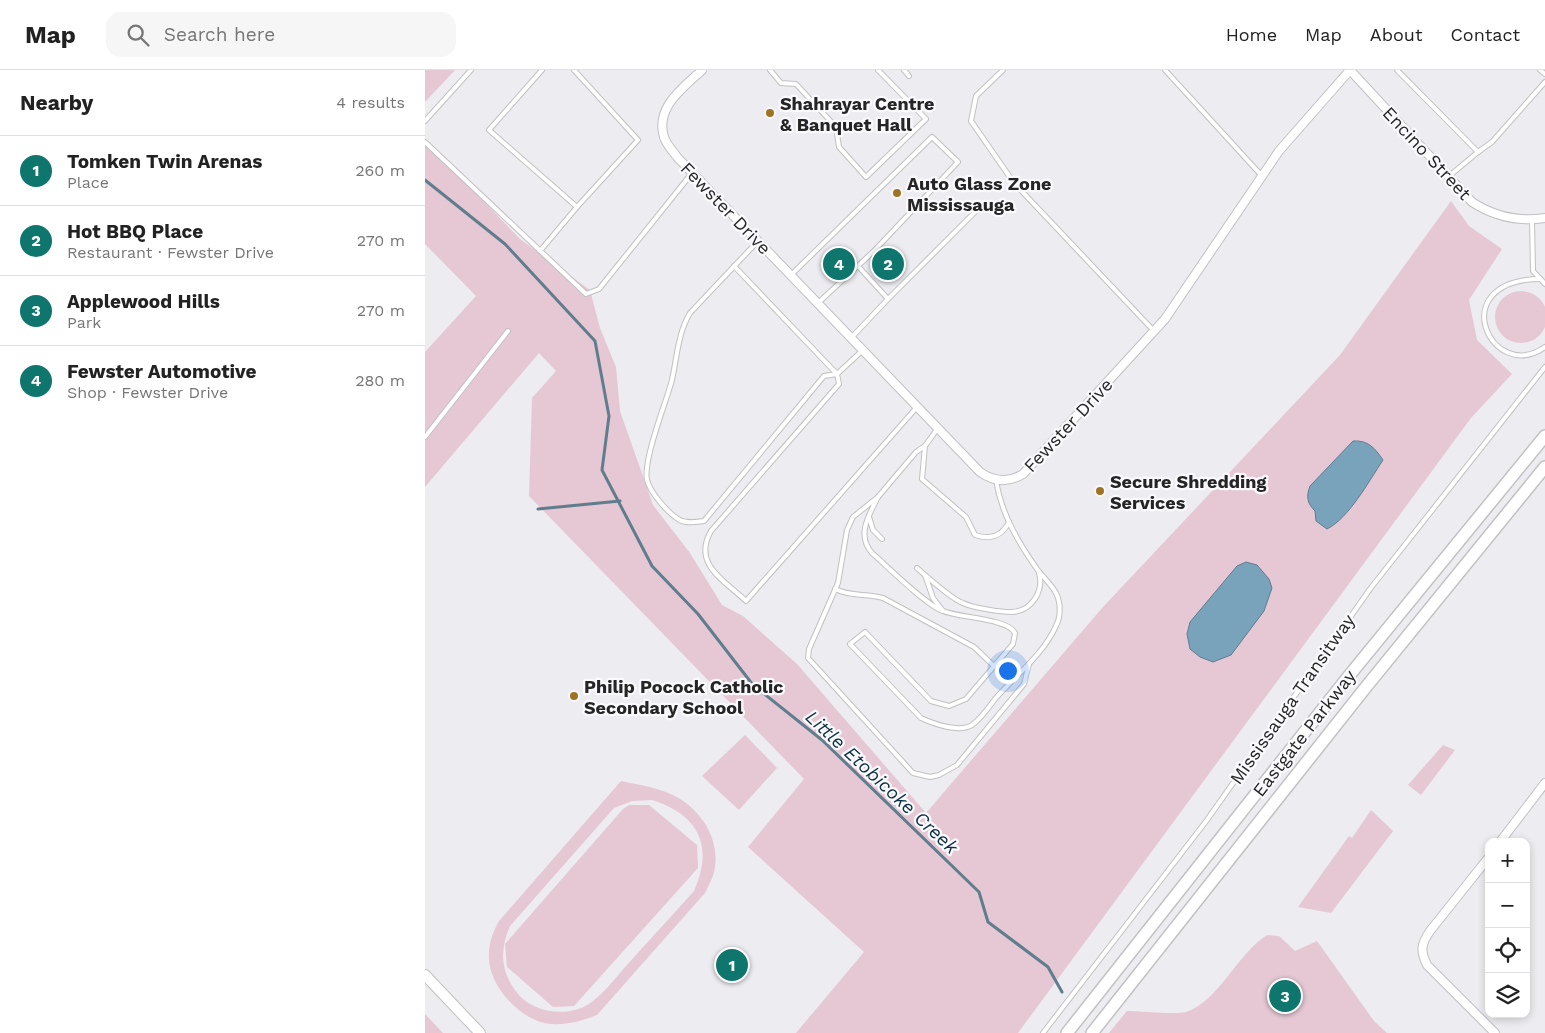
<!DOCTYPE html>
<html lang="en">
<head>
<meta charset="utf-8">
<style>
	:root { --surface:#fff; --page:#f6f6f6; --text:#222; --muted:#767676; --line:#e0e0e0; --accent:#0f766e }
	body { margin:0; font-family:"Work Sans",sans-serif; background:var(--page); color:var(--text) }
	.controls { position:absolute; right:15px; bottom:15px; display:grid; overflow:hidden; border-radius:10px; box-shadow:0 2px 8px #0003 }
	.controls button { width:45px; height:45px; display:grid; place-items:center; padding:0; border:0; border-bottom:1px solid var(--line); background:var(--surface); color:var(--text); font:25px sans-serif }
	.you { position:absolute; left:582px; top:600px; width:18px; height:18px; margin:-12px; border:4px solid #fff; border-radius:50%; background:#1a73e8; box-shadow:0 0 0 8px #1a73e833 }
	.badge { display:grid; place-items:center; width:32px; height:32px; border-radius:50%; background:var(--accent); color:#fff; font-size:16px; font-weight:700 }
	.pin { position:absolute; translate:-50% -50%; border:2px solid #fff; box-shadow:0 1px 5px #0006 }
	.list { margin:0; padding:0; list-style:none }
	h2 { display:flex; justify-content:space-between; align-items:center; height:65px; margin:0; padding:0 20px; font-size:21px }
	h2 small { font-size:16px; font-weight:400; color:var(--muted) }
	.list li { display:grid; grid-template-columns:32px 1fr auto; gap:15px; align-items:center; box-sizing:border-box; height:70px; padding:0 20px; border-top:1px solid var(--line) }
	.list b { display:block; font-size:19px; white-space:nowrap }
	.list p { margin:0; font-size:16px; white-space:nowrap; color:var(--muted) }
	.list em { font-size:16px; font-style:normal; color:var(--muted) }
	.icon { flex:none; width:28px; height:28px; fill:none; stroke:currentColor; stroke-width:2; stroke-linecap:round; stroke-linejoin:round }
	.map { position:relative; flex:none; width:1120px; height:963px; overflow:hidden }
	header { display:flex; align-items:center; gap:30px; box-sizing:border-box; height:70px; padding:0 25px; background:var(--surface); border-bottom:1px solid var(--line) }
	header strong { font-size:24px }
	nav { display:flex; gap:28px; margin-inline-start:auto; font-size:18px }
	.search { width:350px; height:45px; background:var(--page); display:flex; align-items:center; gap:12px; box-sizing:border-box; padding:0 18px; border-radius:15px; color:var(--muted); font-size:19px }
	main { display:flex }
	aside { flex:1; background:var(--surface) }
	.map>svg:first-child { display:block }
	.green { fill:#e5c8d4; fill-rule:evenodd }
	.water { fill:#79a3bb; stroke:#607d8e }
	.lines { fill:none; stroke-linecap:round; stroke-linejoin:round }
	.stream { stroke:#607d8e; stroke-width:3 }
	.service-casing { stroke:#c1c0c4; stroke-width:6 }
	.minor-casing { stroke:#c1c0c4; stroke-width:10 }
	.tertiary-casing { stroke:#c1c0c4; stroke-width:12 }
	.secondary-casing { stroke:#c1c0c4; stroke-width:14 }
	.service { stroke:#fff; stroke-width:4 }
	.minor { stroke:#fff; stroke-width:8 }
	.tertiary { stroke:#fff; stroke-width:10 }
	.secondary { stroke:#fff; stroke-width:11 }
	.poi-dot { fill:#a07324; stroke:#fafafe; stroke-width:2 }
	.labels { text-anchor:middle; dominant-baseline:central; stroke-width:4.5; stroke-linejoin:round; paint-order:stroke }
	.poi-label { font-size:18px; font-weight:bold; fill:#252526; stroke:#fafafe; text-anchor:start }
	.street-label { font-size:18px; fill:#252526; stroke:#fafafe }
	.water-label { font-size:19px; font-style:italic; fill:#0d3244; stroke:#fafafe }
</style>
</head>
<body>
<header>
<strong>Map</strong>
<div class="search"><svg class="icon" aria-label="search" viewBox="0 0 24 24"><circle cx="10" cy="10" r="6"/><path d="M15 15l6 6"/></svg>Search here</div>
<nav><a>Home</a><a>Map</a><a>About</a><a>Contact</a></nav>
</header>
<main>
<aside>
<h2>Nearby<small>4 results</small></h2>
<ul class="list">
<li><span class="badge">1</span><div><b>Tomken Twin Arenas</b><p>Place</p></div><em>260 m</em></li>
<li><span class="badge">2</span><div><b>Hot BBQ Place</b><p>Restaurant · Fewster Drive</p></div><em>270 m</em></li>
<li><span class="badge">3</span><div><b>Applewood Hills</b><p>Park</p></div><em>270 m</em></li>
<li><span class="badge">4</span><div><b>Fewster Automotive</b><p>Shop · Fewster Drive</p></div><em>280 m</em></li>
</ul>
</aside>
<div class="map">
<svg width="1120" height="963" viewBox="0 0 1120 963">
	<rect width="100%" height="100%" fill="#edecf1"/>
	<g class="green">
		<polygon points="0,0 30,0 0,32"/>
		<polygon points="0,70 95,169 165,220 175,258 191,297 195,341 228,435 265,483 297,535 318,546 372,594 501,743 678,537 915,285 1026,131 1044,156 1077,179 1044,230 1052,270 1087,304 1046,348 593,963 371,963 439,882 323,777 379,709 104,426 107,328 131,301 114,283 0,417 0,282 51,226 0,174"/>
		<circle cx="1096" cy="247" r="26"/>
		<polygon points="320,665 352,698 314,740 277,706"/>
		<polygon points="1018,675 1030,680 996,725 983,715"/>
		<path d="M196,711C210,714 224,716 238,721C269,731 295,763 290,797C289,806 284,815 280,823L172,945C157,951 142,955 126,954C96,952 62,915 64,884C64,872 68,862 74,851ZM227,730C274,745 289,776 269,821C247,846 224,870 202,895C191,907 181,921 168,931C146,949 106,944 90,920C75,899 75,879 85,856L189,738L207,731Z"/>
		<polygon points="204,735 224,735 272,775 273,798 149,936 128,937 82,897 80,874 198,739"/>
		<polygon points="946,740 968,761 906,843 873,837 924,766 927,768"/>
		<path d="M842,865L854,866L870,881L892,871L949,951L962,963H684L702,941C715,941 750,945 761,942C793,932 812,884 842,865Z"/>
		<polygon points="0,944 18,963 0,963"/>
	</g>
	<g class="water">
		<path d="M928,371C943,370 950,378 958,390C944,411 924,448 902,459L891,451L890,441C882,433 881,427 885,416Z"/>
		<polygon points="821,492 832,495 844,509 847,518 839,541 806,585 788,592 775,587 765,579 762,564 765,552 812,496"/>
	</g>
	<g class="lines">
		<g class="stream">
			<polyline points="0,110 80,174 170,271 184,346 177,400 227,496 273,544 328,615 397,670 554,822 563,852 623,897 637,922"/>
			<polyline points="113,439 195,431"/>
		</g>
		<defs>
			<g id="service">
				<polyline points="149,0 213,70 152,137"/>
				<polyline points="345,0 356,13 371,14 411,57 414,77 441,107 501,49 453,0"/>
				<polyline points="479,0 484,6"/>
				<polyline points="578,0 551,26 546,51 589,113 729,261"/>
				<polyline points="740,0 837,106"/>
				<polyline points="972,0 1053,82 1023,107"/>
				<polyline points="1115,0 1120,4"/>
				<polyline points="0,51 46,0"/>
				<polyline points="0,72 161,224 174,219 267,103"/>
				<polyline points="1053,82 1067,72 1120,12"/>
				<polyline points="1107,150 1108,201 1120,214"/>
				<path d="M333,171L265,243C253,263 252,287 247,310C241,333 218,389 222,410C225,422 242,442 253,449C260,454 271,452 279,451L399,306L412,304L438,280"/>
				<polyline points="115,181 152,137 64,60 117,0"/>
				<path d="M309,196L412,304L414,314L286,461C267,494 299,510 321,531L492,337"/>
				<polyline points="366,205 507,67 533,92 449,181 393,233"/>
				<path d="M1115,209C1018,210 1066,315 1120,277"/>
				<polyline points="463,229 559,133"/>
				<polyline points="427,267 463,229 433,196"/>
				<polyline points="513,358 500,376 491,382 453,427 428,447 422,460 413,513 384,579 383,588 488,703 505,707 514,705 532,695 599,614 604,594"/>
				<polyline points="0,367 83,261"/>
				<path d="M500,376L497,409L541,447L550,465C565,470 577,466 584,452"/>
				<path d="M453,427C444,445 431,465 447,483C463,497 501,535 518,541C534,548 582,548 590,563L588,574L541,629L524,636L506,631L440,562L425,574L496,648C509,654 534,663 547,655C556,649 564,637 570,629C590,606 618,585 631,556C636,546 636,533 631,523C626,514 618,507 612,499C593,472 576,443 571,410"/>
				<polyline points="444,447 448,460 457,469"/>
				<path d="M492,498C501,506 528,530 538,533C548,538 576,542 587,542C607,541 619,521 614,503"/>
				<polyline points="500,505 508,528 518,541"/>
				<path d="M410,519C426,527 441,523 458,528L549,577L569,596"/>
				<polyline points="618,963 782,750 945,519 1120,297"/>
			</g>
			<g id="minor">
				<path d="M277,0C258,18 230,37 239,67C241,74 248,81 252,87L555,402C569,412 583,413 598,404L740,249L854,81L925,0"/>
				<path d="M925,0L1047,132C1070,147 1093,152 1120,148"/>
				<polyline points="1075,772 1120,713"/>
				<path d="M1064,787L1005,861C996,874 995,881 1002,895L1070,963"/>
			</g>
			<polyline id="tertiary" points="0,905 55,963"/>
			<g id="secondary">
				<polyline points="642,963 923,607 1120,366"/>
				<polyline points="667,963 941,617 1120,397"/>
			</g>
		</defs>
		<use href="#service" class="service-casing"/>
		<use href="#minor" class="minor-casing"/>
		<use href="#tertiary" class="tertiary-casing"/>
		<use href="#secondary" class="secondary-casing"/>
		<use href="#service" class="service"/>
		<use href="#minor" class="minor"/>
		<use href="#tertiary" class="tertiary"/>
		<use href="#secondary" class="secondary"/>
	</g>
	<g class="poi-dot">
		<circle cx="345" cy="43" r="5"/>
		<circle cx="472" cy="123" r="5"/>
		<circle cx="675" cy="421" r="5"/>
		<circle cx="149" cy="626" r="5"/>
	</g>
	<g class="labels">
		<g class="poi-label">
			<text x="355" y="33">Shahrayar Centre<tspan x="355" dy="21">&amp; Banquet Hall</tspan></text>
			<text x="482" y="113">Auto Glass Zone<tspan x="482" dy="21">Mississauga</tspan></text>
			<text x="685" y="411">Secure Shredding<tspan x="685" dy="21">Services</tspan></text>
			<text x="159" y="616">Philip Pocock Catholic<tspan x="159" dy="21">Secondary School</tspan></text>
		</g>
		<g class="street-label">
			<text transform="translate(1002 83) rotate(47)">Encino Street</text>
			<text transform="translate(301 138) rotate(46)">Fewster Drive</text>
			<text transform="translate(643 355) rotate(-47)">Fewster Drive</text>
			<text transform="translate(867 629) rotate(-55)">Mississauga Transitway</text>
			<text transform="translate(879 663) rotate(-52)">Eastgate Parkway</text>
		</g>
		<g class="water-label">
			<text transform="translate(457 712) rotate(43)">Little Etobicoke Creek</text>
		</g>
	</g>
</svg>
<div class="controls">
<button>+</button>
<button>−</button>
<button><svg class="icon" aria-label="locate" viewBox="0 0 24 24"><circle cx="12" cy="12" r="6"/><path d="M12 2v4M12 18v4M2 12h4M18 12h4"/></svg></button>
<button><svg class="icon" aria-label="layers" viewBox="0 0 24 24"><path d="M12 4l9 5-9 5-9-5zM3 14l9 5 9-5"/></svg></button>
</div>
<div class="you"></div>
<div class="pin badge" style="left:307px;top:895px">1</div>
<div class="pin badge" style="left:463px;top:194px">2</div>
<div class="pin badge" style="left:860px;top:926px">3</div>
<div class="pin badge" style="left:414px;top:194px">4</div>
</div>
</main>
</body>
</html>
